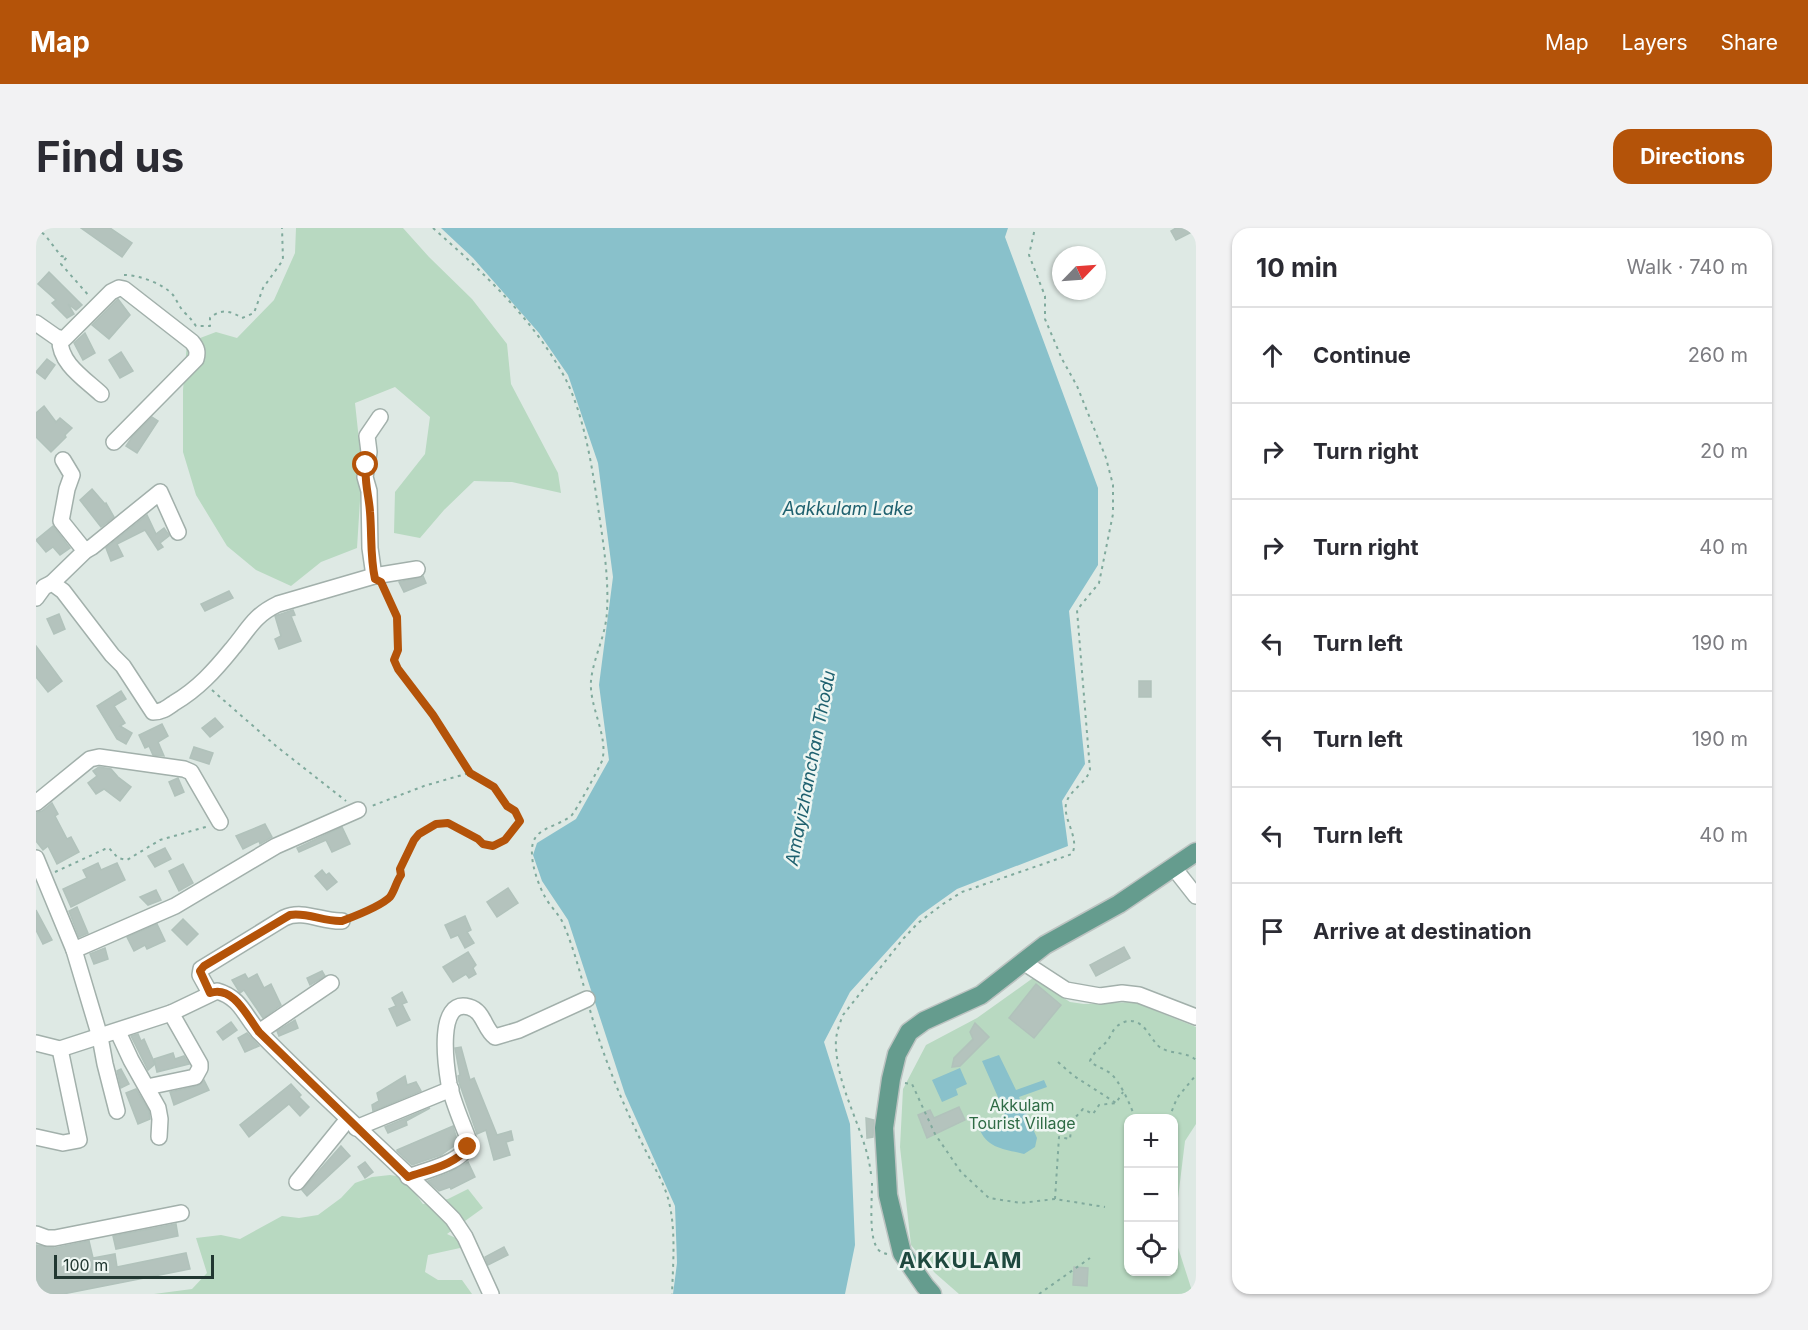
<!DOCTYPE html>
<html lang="en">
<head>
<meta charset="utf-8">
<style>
	:root { --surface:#fff; --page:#f2f2f3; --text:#2b2b33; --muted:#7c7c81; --line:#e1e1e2; --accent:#b45309 }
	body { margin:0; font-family:Inter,sans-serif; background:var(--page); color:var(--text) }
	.controls { position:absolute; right:18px; bottom:18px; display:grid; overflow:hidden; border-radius:12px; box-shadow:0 2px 4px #0004 }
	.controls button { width:54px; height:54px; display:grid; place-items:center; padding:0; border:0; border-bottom:2px solid var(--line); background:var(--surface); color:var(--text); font:30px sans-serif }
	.compass { position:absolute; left:1016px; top:18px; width:54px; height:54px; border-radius:50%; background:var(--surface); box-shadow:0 2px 4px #0004; rotate:65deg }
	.scale { position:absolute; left:18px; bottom:15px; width:160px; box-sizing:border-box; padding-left:6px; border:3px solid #213731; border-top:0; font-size:16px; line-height:21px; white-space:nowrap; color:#213731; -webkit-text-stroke:4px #eef6f2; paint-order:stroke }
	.stop { position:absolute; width:18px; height:18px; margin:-14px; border:4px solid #b45309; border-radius:50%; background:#fff }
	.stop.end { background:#b45309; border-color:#fff; box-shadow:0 2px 6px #0008 }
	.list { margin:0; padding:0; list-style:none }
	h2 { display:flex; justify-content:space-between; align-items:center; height:78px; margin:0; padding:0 24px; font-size:26px }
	h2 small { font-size:20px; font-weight:400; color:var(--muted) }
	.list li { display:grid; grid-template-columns:39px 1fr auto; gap:18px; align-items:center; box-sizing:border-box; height:96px; padding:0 24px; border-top:2px solid var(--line) }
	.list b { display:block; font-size:22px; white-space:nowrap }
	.list em { font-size:20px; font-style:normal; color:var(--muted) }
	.icon { flex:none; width:33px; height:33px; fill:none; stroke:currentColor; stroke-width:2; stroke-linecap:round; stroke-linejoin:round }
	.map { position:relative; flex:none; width:1160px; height:1066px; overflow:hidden; border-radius:18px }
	header { display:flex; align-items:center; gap:36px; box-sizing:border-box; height:84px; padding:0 30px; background:var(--accent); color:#fff }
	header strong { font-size:28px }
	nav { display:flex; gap:33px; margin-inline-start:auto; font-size:21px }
	.intro { display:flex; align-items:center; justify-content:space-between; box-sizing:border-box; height:144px; padding:0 36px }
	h1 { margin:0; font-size:42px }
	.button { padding:15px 27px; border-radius:18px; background:var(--accent); color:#fff; font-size:21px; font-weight:700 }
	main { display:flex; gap:36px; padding:0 36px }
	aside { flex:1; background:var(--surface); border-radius:18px; box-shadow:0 2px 4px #0004 }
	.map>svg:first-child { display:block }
	.green { fill:#b8d9c1 }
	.water { fill:#89c1cb }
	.building { fill:#b4c3bd; stroke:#b1c2bb; stroke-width:1.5 }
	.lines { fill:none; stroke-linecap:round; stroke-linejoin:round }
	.minor-casing { stroke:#a2b0ab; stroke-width:18 }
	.major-casing { stroke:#bcc3c1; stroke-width:21 }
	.path { stroke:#80aa9d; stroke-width:2; stroke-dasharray:3 4.5; stroke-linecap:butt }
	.minor { stroke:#fff; stroke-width:15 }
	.major { stroke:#659c8e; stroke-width:18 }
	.route { stroke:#b45309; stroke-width:8 }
	.labels { text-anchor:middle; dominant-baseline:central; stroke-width:5; stroke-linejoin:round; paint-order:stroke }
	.park-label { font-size:16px; fill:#2e6b45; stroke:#eef6f2 }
	.water-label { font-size:18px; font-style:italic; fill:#1f616f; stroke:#eef6f2 }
	.district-label { font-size:22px; font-weight:bold; letter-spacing:1.5px; fill:#1e483e; stroke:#eef6f2 }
</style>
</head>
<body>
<header>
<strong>Map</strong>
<nav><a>Map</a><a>Layers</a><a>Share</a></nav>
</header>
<div class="intro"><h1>Find us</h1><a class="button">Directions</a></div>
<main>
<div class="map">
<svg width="1160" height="1066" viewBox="0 0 1160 1066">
	<rect width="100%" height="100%" fill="#dee9e4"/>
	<g class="green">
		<polygon points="260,0 367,0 393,29 436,71 471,116 475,156 522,245 525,265 476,254 438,253 408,282 384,310 358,305 359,264 389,226 394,189 359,159 319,175 326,240 321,320 285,334 255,358 220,342 191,318 160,267 147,224 147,162 151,115 180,104 201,110 238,72 259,25"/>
		<polygon points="997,750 1034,774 1048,776 1098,774 1160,799 1160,896 1149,913 1138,1003 1138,890 1092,890 1092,1044 1138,1044 1138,1007 1157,1066 923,1066 899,1045 875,1017 864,919 867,861 890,817 941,790"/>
		<polygon points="354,947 367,949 387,976 412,971 432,961 447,980 411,1006 424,1012 424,1020 392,1027 389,1044 402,1052 426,1052 436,1066 118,1066 156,1061 171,1045 160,1010 185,1007 204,1011 246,988 263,990 282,987 305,970 319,955 336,949"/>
	</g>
	<g class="water">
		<polygon points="405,0 972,0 969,9 1062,260 1062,337 1033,383 1049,536 1026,573 1032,618 921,661 883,688 814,764 788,814 814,896 819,1017 809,1066 637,1066 641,1035 639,978 589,866 532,692 506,653 497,627 501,615 540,591 573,532 563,457 577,349 562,235 532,147 503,105 437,30"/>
		<path d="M963,827L980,862L1008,852L1011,859L983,869L1001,910L999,919L988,926C969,921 951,921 943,900L946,894L964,891L969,885L946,833Z"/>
		<polygon points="924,840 931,856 920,861 922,867 906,874 896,852"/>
	</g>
	<g class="building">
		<polygon points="45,0 74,0 96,15 86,29"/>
		<polygon points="1140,0 1160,0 1160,2 1140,12 1135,3"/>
		<polygon points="13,44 46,77 40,82 32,76 38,86 31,90 16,75 20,72 2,56"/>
		<polygon points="82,71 94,87 73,111 56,97"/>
		<polygon points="49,105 59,125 47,132 38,115"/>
		<polygon points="85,124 97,143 84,150 73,132"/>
		<polygon points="11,131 19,137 9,151 0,144"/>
		<polygon points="8,178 20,194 24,190 36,200 29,207 30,209 15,224 0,209 0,185"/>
		<polygon points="116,189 122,193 101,225 90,218 96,209"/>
		<polygon points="56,261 69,276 70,275 78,289 65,299 44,272"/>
		<polygon points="111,287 120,306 128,300 133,307 133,308 124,315 127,319 122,322 109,302 81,316 87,328 75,333 70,320"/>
		<polygon points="17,298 34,320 24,327 17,319 10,324 0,312"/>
		<polygon points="387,348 390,355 368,364 363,354"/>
		<polygon points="193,363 197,370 169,383 165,376"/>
		<polygon points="257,382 259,387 255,388 265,413 243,421 239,411 245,408 239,388"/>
		<polygon points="23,386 29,401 18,406 11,391"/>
		<polygon points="0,418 26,453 12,464 0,449"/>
		<rect x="1103" y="453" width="12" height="16"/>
		<polygon points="85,463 90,471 78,478 89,495 84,498 96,505 90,516 81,511 61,478"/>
		<polygon points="179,490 187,499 174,509 166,500"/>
		<polygon points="126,496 132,508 122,514 128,528 117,527 113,518 109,520 103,507"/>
		<polygon points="158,519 177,525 173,536 154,530"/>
		<polygon points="63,539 75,541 82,549 95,559 84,573 68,561 60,566 52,555 61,548 57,543"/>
		<polygon points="142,550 148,564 139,568 133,554"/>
		<polygon points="16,575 22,586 19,588 31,611 35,609 43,624 21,636 12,618 7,622 0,613 0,585 6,583"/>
		<polygon points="229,596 236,609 224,616 223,613 207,621 200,608"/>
		<polygon points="306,599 314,616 296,624 290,612 263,624 261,620"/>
		<polygon points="129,620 135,631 119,639 112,628"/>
		<polygon points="62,635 65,642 81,635 89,652 35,679 27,661 51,650 47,642"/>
		<polygon points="147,636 157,655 143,663 133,643"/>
		<polygon points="286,642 290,647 293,645 301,654 291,662 279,648"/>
		<polygon points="472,660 482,675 461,689 451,674"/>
		<polygon points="120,662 125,672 112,677 104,669"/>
		<polygon points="41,679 52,705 43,709 33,683"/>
		<polygon points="0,682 16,712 7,716 0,702"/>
		<polygon points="429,688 435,702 431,704 438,715 429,720 422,707 415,710 409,697"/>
		<polygon points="147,691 162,706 151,717 136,702"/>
		<polygon points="121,696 129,713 111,721 109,717 98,723 91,709"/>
		<polygon points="1088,719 1094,730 1060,748 1054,737"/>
		<polygon points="69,720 72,731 58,736 54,726"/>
		<polygon points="432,724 440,737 437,740 440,746 433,750 430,746 417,754 407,739"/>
		<polygon points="286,743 289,748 274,757 271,750"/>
		<polygon points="209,746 212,751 221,746 228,760 235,756 245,777 227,790 208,762 204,765 196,752"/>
		<polygon points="1000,756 1025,777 998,810 973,790"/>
		<polygon points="366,764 371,774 366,776 374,792 361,798 353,781 360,778 356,770"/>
		<polygon points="259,792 262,800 243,808 241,803"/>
		<polygon points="195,794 201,802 187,812 181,804"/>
		<polygon points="939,795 953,809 924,838 916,839 918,830 937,811 934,804"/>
		<polygon points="211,805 223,818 209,824 202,810"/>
		<polygon points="102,806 105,813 108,811 119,836 112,842 95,808"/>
		<polygon points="425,819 434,852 438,850 461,907 475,903 477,912 470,914 474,927 458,932 450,902 441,906 423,854 422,848 424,847 419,820"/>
		<polygon points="137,825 139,831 148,828 153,836 121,844 118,831"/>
		<polygon points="85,841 93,856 85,860 81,843"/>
		<polygon points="369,848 371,857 380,854 385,863 337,883 336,877 343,873 341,865"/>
		<polygon points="168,852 173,862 138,877 134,864 161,858"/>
		<polygon points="255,856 265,867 263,869 273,879 264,888 253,876 213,909 204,897"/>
		<polygon points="100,861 113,883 114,891 102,896 90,865"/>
		<polygon points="923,879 929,892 891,910 882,887 894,882 898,890"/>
		<polygon points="394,880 370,893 371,897 352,905 349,899"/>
		<polygon points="830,890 838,892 837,909 831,910"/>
		<polygon points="417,898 422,915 405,927 376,937 361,923 361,922"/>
		<polygon points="305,918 314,928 271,968 266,962"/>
		<polygon points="329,934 337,944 329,950 322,939"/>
		<polygon points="432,934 439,949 415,961 414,959 403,963 392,953 413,945"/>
		<polygon points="140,996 142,1008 80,1021 77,1008"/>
		<polygon points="53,1013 57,1030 79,1026 81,1039 150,1025 154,1041 27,1066 0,1066 0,1017 19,1020"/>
		<polygon points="468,1019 472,1027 452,1037 449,1029"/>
		<polygon points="1038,1039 1052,1040 1051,1058 1037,1057"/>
	</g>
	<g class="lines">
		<defs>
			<g id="minor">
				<path d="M0,95L20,109L28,111L75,64L83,60L88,61L156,114C161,120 162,124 160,131L78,214"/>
				<path d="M24,111C23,135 49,151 65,166"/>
				<polyline points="27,232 36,247 31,261 25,293 49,323"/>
				<polyline points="338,348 334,320 333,263 329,249 333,224 331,208 344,189"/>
				<polyline points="16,355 49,323 56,319 124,264 142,304"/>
				<path d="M0,370L8,359L16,355L27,363L76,427L87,438L117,484C126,484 131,480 138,475C162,461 179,442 196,421C213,401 217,388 242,376L338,348L381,341"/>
				<polyline points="0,575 54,531 63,529 148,541 155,544 184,594"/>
				<polyline points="0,630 38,722 64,809 69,836 81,883"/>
				<polyline points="1138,640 1160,668"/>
				<polyline points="38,722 139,678 240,618 322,582"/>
				<polyline points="987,734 1030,762 1064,768 1086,765 1103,767 1160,789"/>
				<path d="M174,765L164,747L165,741L248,690C267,681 286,694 306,693"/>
				<polyline points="82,804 95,832 122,880 124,891 123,909"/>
				<polyline points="223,804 295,755"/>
				<path d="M0,815L24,821L135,785L181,763C206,770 209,790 225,806C287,870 355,928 417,991L429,1009L455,1066"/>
				<polyline points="111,859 159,849 164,840 164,836 135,785"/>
				<polyline points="320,900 415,861"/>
				<polyline points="0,909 27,915 43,912 24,821"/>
				<path d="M372,949C390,942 431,934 433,913C426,894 417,875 413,856C410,838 400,770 433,779C448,783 448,801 459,809L483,802L551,771"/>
				<polyline points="261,954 312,891"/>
				<polyline points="0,1006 11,1010 19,1010 145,985"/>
			</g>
			<polyline id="major" points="896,1066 889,1058 866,1025 852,967 848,900 855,851 861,826 873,804 888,793 945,767 1009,717 1083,676 1160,624"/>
		</defs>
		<use href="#minor" class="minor-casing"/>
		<use href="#major" class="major-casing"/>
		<g class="path">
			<polyline points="0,0 9,7 25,28 31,29 25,36 54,69"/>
			<path d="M397,0C447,44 496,90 528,148C548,186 556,238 562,279C567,313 573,349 571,383C570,408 557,430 555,453C553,479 573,509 566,533C563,540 539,585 535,588C520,600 497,599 496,621C495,636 502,656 509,669C514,678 522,685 527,695C536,716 542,737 548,759"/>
			<path d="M88,47C103,47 128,56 137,67C141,72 143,79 148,84C153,89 156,92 160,98H174V90C185,80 195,83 206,90L218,85L227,60L247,32L246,0"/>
			<path d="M347,359C359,386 371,403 358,432L361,441L397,487L433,545"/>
			<polyline points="176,462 240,518 310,573"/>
			<polyline points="19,644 69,621 73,620 82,630 91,632 124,612 173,598"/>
			<path d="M317,689C329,684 354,673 359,661C361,656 361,652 365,647L364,641L377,612L383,606L400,596L412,595L442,611L447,616L457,618L469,612L484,593L479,583L470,578L458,559L433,545L388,558L333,579"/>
			<path d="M554,782C567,828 585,872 606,915C615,935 628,953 633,974C640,1003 637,1036 636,1066"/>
			<polyline points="1022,834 1038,848 1080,875"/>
			<polyline points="869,855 876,856 899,906 925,944 953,970 985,975 1019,971 1069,979"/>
			<path d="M1099,890C1095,878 1084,853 1074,845C1067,840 1060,839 1054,833C1059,821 1065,821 1072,812C1074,809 1076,804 1079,800C1092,788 1104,792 1113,806C1117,811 1120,817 1125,820C1135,826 1152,824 1160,832"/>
			<polyline points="1133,890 1141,870 1160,847"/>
			<path d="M835,946C830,903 802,864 800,819C799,808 803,797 807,787L867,711L882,695L907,676L926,664L1036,626C1044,610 1027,592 1030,576C1033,562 1050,556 1054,542L1041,382L1063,355L1077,286V257L1070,230L1041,158L1026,131L1009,91V68L993,27L999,0"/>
			<path d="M836,955C836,971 833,1005 840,1018C842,1023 846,1025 851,1026"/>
			<polyline points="1019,971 1023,909 1034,911 1036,893 1047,881 1057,886 1063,877 1080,875 1087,864"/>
			<polyline points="1003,1066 1054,1030"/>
		</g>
		<use href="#minor" class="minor"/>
		<use href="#major" class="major"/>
	</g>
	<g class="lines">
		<path class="route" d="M330,237C328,254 333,268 334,284C336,307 334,329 339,351L345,354L361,389L362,422L358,432L362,441L397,487L434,545L458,559L471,578L479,583L484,593L469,612L457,618L447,616L442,611L412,595L400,596L383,606L378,612L364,641L365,647C360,654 359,662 354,669C344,679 319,688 306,693C288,694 271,684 254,687L168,738L164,743L174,765C197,757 211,788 223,804L372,949C391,942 420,937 432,919"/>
	</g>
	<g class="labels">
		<g class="park-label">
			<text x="986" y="877">Akkulam<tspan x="986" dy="18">Tourist Village</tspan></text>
		</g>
		<g class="water-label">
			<text x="812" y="280">Aakkulam Lake</text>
			<text transform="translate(774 540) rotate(-79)">Amayizhanchan Thodu</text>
		</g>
		<g class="district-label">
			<text x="925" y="1032">AKKULAM</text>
		</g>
	</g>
</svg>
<div class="controls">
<button>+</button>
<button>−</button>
<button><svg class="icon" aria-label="locate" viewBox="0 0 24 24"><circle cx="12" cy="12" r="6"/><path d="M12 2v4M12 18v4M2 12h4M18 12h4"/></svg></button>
</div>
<svg class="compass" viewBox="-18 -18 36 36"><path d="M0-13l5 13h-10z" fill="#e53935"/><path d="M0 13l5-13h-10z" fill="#7c7c81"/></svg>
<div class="scale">100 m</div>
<div class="stop" style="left:330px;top:237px"></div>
<div class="stop end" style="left:432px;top:919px"></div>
</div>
<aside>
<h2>10 min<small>Walk · 740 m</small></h2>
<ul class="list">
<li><svg class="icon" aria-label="ahead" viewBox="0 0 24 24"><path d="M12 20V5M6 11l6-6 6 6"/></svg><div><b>Continue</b></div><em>260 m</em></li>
<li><svg class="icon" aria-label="right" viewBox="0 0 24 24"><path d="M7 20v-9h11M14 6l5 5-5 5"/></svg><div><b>Turn right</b></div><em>20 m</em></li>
<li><svg class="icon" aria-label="right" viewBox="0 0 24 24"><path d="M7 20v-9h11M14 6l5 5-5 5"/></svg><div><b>Turn right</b></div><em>40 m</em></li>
<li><svg class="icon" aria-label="left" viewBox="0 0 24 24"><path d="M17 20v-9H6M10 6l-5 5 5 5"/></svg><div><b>Turn left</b></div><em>190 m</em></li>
<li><svg class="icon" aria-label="left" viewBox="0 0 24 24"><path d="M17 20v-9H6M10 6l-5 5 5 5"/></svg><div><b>Turn left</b></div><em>190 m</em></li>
<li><svg class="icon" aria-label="left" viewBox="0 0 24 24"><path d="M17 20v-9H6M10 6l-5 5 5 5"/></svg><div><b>Turn left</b></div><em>40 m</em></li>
<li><svg class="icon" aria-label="arrive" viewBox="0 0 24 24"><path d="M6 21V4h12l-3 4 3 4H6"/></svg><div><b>Arrive at destination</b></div></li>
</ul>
</aside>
</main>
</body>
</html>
